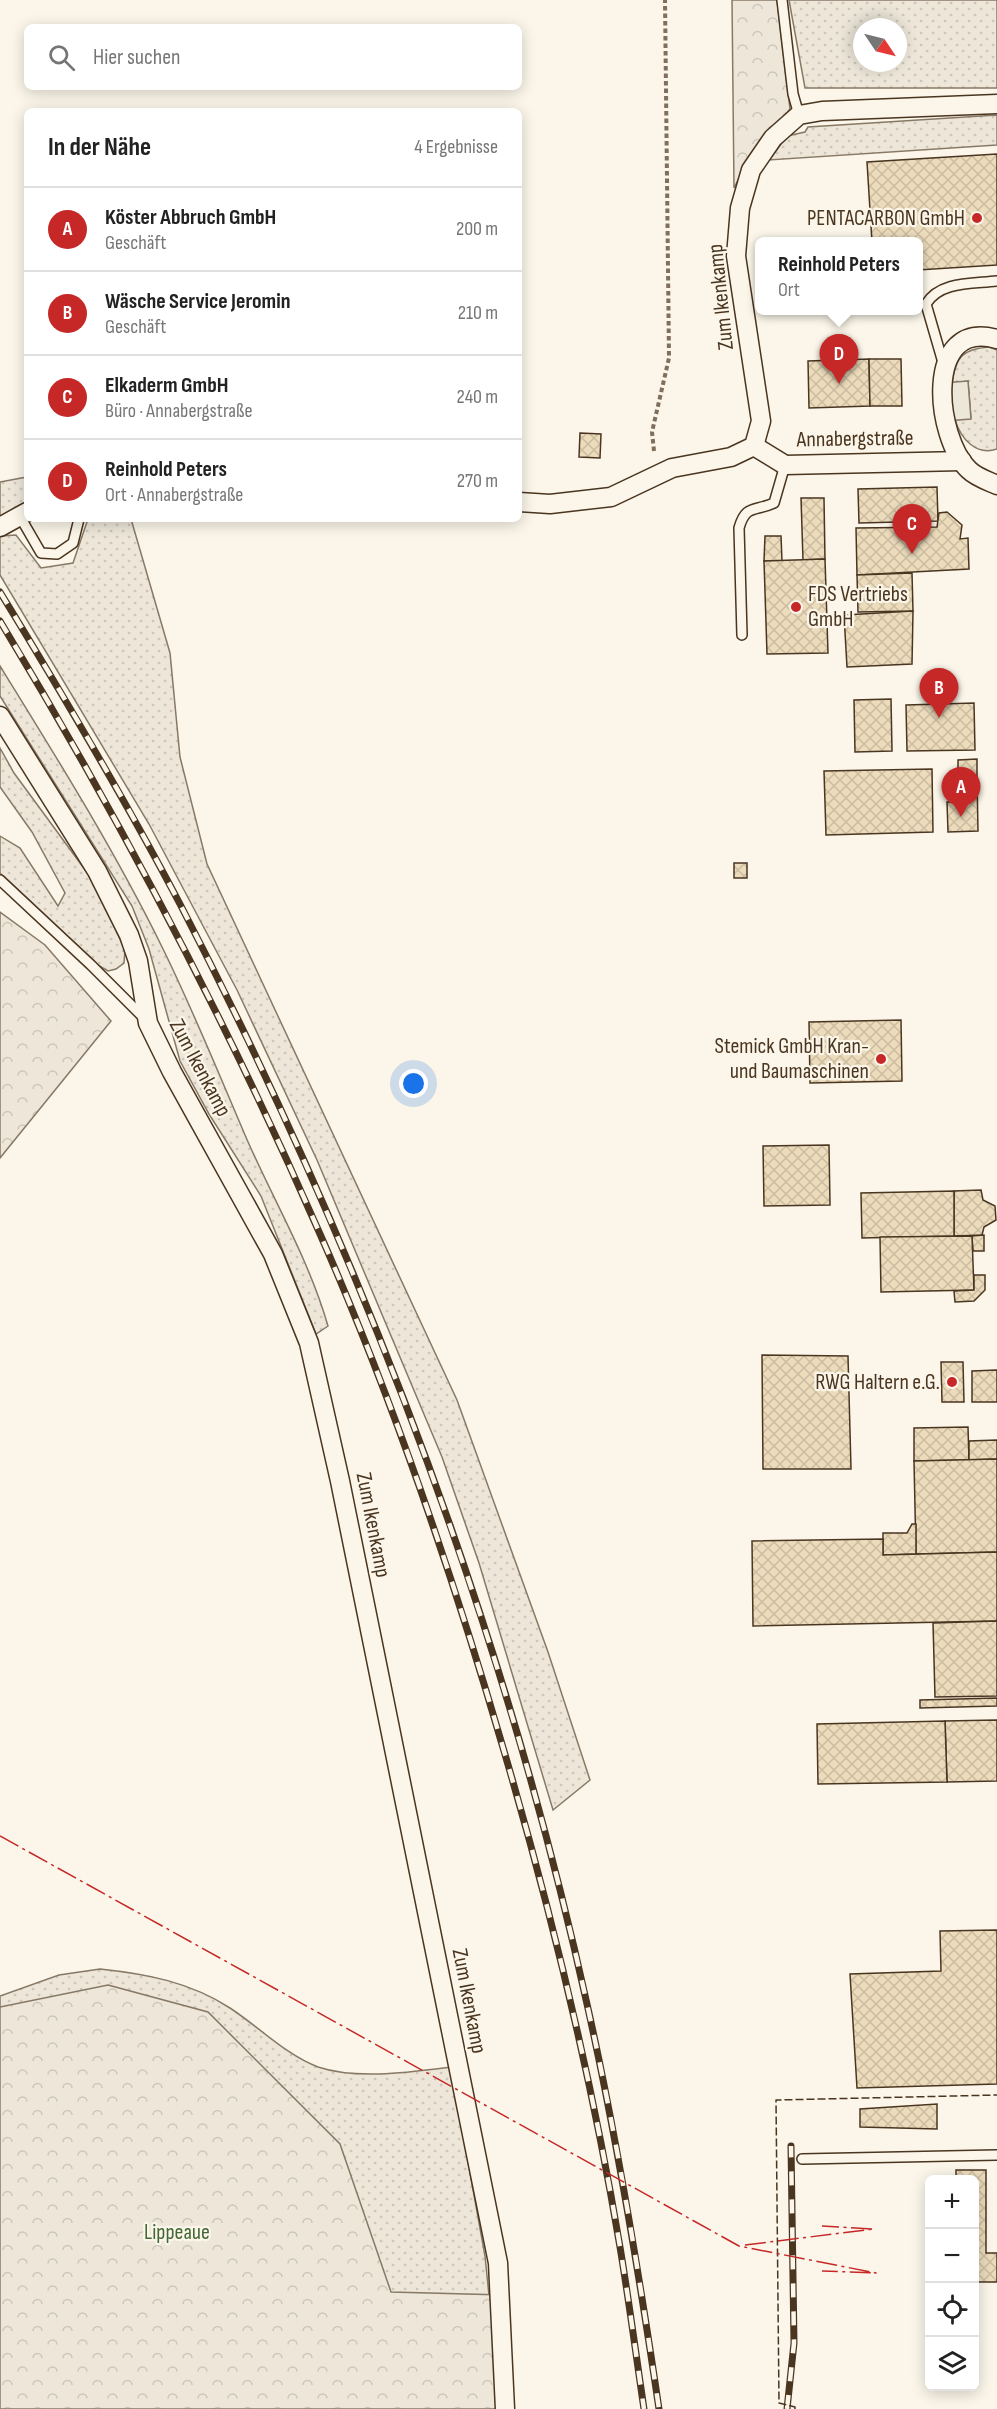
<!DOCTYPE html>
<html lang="de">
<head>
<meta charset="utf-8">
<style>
	:root { --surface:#fff; --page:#f6f6f6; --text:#222; --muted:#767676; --line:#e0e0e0; --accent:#c62828 }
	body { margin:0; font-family:"Sofia Sans Condensed",sans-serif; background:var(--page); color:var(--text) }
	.controls { position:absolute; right:18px; bottom:18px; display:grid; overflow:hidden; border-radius:9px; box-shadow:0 3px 15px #0003 }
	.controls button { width:54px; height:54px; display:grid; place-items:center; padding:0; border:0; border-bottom:2px solid var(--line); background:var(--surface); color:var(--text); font:30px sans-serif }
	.compass { position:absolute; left:853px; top:18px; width:54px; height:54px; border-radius:50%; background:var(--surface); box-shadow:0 3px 15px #0003; rotate:125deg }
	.you { position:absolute; left:414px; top:1084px; width:21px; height:21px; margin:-15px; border:4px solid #fff; border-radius:50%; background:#1a73e8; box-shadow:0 0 0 9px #1a73e833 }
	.badge { display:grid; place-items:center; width:39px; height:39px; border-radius:50%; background:var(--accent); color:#fff; font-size:20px; font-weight:700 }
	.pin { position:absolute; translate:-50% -50px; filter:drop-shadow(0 2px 3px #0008) }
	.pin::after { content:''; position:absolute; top:32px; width:21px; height:18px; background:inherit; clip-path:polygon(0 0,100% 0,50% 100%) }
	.popup { position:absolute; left:755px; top:237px; width:168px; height:78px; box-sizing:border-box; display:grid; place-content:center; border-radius:9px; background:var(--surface); filter:drop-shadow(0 2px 4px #0005); font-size:20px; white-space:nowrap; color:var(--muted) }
	.popup b { font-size:22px; color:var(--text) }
	.popup::after { content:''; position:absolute; left:50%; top:100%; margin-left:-12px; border:12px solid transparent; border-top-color:var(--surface) }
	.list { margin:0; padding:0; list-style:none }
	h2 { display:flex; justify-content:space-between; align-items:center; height:78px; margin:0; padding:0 24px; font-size:26px }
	h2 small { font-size:20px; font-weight:400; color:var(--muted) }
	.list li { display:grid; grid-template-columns:39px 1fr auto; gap:18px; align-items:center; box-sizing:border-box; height:84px; padding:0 24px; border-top:2px solid var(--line) }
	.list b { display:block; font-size:22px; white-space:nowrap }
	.list p { margin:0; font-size:20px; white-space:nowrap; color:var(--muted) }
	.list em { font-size:20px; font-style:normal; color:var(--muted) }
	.icon { flex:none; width:33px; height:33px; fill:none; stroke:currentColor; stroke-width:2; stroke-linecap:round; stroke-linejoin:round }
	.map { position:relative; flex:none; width:997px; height:2409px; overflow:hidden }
	.search { position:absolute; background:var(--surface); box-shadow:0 3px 15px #0003; left:24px; top:24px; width:498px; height:66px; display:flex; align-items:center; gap:15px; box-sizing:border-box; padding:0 21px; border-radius:9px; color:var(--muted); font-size:22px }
	.panel { position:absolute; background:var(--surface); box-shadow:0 3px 15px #0003; left:24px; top:108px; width:498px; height:414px; border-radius:9px }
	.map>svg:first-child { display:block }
	.grass { fill:url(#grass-dots); stroke:#887966; stroke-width:1.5; fill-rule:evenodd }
	.forest { fill:url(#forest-crowns); stroke:#887966; stroke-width:1.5 }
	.parking { fill:#ede7d9; stroke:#887966; stroke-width:1.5 }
	.building { fill:url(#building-cross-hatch); stroke:#4a3520; stroke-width:1.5 }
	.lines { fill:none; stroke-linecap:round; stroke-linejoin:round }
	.service-casing { stroke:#4a3520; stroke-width:12 }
	.minor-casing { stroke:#4a3520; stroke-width:21 }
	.path { stroke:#7f6f5c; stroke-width:4; stroke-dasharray:4.5 3; stroke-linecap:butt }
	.service { stroke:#fbf6e9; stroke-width:9 }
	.minor { stroke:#fbf6e9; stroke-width:18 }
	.rail-casing { stroke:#4a3520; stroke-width:7 }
	.rail { stroke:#fbf6e9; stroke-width:4.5; stroke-dasharray:14; stroke-linecap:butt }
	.fence { stroke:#4a3520; stroke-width:1.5; stroke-dasharray:8 3; stroke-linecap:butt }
	.power { stroke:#c62828; stroke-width:1.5; stroke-dasharray:21 4.5 3 4.5; stroke-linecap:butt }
	.poi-dot { fill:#c62828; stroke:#fbf6e9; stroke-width:2 }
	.labels { text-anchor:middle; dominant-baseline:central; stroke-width:4.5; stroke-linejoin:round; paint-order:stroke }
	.poi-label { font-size:22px; fill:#4a3520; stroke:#fbf6e9; text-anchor:end }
	.street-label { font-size:22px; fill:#4a3520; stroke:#fbf6e9 }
	.park-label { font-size:22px; fill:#436837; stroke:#fbf6e9 }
</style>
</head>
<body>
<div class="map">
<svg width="997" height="2409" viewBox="0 0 997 2409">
	<defs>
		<pattern id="grass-dots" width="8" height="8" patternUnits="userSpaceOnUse" patternTransform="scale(1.5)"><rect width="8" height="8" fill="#ede6d9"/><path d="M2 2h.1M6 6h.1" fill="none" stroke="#cdc6ba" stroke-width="1.8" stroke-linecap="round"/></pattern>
		<pattern id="forest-crowns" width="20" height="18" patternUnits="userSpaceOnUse" patternTransform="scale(1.5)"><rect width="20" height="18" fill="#ede6d9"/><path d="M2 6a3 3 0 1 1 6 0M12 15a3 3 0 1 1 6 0" fill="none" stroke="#cdc6ba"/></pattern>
		<pattern id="building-cross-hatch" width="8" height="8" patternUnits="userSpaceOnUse" patternTransform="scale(1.5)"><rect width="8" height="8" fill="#ecdcbc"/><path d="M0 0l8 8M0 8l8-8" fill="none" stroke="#ccbda1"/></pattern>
	</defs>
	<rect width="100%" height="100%" fill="#fbf6e9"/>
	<g class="grass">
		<path d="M789,0H997V88H805ZM862,27H898V63H862Z"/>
		<polygon points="997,115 997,145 769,160 787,136 805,132 808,127"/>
		<path d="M989,347L997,350V449C976,456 961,439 955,420L971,418L968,381L952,383C956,357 962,349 989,347Z"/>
		<polygon points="27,477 27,503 0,520 0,482"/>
		<polygon points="88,519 131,519 170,653 180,757 207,864 457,1400 548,1652 590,1780 553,1810 479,1563 442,1457 317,1160 237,990 149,824 0,575 0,536 16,535 41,568 73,563"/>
		<path d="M0,666C57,758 115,851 163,949C193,1010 218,1072 245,1135C273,1200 308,1257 328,1326L316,1334L261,1196L209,1114L180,1061L149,949L132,906L0,696Z"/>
		<polygon points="0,748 14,773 94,882 125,950 124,963 116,969 108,971 96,964 0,873 0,836 20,848 58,906 65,893 32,832 0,787"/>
		<path d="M100,1969C147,1974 190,1982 230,2008C259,2027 286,2055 318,2067C357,2080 411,2072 451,2067L485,2256L493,2335L0,2409V1996L59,1975Z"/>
	</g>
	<g class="forest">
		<polygon points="732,0 777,0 790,109 750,157 734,188"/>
		<polygon points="0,912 45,945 111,1021 0,1158"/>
		<polygon points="108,1985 208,2012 340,2144 391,2292 504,2295 499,2409 0,2409 0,2007"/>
	</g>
	<polygon class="parking" points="968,381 971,419 946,421 942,383"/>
	<g class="building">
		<polygon points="997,154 997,265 918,270 918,242 872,242 867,162"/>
		<polygon points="869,359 870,406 809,408 808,361"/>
		<polygon points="869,359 901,359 902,406 870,406"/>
		<polygon points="580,433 601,434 600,458 579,457"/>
		<polygon points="937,487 938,521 859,523 858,489"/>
		<polygon points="801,498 824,498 825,559 803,560"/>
		<polygon points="947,512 962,525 960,539 968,538 969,569 857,575 856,528 937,527 939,513"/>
		<polygon points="765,536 781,536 782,561 764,561"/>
		<polygon points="825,559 828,653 767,654 764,561"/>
		<polygon points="912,573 913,611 858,612 857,575"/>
		<polygon points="913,611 912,664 847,667 844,615"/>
		<polygon points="891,699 892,751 855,752 854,700"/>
		<polygon points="974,703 975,750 907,751 906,705"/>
		<polygon points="977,759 977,778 958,777 958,760"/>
		<polygon points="932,769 933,832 826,835 824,771"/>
		<polygon points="954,777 977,777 978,831 948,832 947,802 955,802"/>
		<rect x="734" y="863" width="13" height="15"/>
		<polygon points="901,1020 902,1081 810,1083 809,1022"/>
		<polygon points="829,1145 830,1205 764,1206 763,1146"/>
		<polygon points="981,1190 983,1200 995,1206 996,1220 984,1227 982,1235 954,1236 954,1191"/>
		<polygon points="954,1191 954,1236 862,1238 861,1193"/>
		<polygon points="984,1235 984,1251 973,1251 972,1236"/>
		<polygon points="972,1236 974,1290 881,1292 880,1237"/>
		<polygon points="974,1275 985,1275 985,1290 974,1301 955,1302 954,1291 974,1290"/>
		<polygon points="762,1355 848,1356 851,1469 763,1469"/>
		<polygon points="941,1362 963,1362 964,1402 942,1402"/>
		<polygon points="997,1370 997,1402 972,1402 972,1371"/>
		<polygon points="968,1427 969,1460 914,1461 914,1428"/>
		<polygon points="997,1440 997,1459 969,1460 969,1441"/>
		<polygon points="997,1459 997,1552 916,1554 914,1461"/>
		<polygon points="912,1524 916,1524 916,1554 883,1555 883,1533 907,1533"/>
		<polygon points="883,1539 883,1555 997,1552 997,1621 753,1626 752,1541"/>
		<polygon points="997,1621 997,1696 935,1697 933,1623"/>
		<polygon points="997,1698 997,1706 920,1708 920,1700"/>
		<polygon points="997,1720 997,1781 947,1782 945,1721"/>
		<polygon points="945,1721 947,1782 818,1784 817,1724"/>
		<polygon points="997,1930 997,2084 857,2088 850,1974 941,1971 940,1931"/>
		<polygon points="937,2104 937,2129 860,2127 860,2109"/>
		<polygon points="956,2170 986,2170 986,2253 997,2253 997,2282 974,2282 974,2180 956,2180"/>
	</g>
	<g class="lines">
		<defs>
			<g id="service">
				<polyline points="782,0 793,94 799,115"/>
				<path d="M944,366L926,304C940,281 972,284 997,281"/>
				<polyline points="19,515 41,553 57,554 73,543 79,519"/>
				<path d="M742,635L739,528C746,504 754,512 774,503L785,465"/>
				<polyline points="0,880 91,965 145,1019"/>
				<polyline points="802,2159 997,2155"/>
			</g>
			<g id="minor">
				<path d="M997,339C923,318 935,438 969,470C976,477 988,481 997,485"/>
				<polyline points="754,446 785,465 962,461"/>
				<polyline points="519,502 550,504 611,497 672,468 731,457 754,446 761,421 736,256 740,208 751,170 773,138 799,115 822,111 997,104"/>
				<polyline points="0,527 27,512"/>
				<polyline points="0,716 97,871 129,935 138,961 148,1023 172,1072 273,1254 309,1343 340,1481 498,2263 505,2409"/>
			</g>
		</defs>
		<use href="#service" class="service-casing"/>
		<use href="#minor" class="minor-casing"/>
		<polyline class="path" points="654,451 652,432 669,358 665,0"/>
		<use href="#service" class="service"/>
		<use href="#minor" class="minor"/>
		<defs>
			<g id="rail">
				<path d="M0,592C63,695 125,799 181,906C360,1252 503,1623 587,2004C617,2138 639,2273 659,2409"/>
				<path d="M0,621C120,819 227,1022 320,1234C394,1402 453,1576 504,1751C552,1914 592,2080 620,2247C629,2301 636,2355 644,2409"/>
				<polyline points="787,2409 794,2343 791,2146"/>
			</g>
		</defs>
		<use href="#rail" class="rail-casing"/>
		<use href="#rail" class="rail"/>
		<polyline class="fence" points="795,2409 795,2407 779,2403 776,2100 997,2095"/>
		<g class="power">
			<polyline points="0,1836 739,2246 876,2273 822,2271"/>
			<polyline points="745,2245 874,2229 822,2226"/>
		</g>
	</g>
	<g class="poi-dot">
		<circle cx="977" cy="218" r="6"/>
		<circle cx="796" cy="607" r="6"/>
		<circle cx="881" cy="1059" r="6"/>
		<circle cx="952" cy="1382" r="6"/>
	</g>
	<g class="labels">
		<g class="poi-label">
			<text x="965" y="218">PENTACARBON GmbH</text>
			<text x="808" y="594" text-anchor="start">FDS Vertriebs<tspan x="808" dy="25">GmbH</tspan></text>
			<text x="869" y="1046">Stemick GmbH Kran-<tspan x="869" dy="25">und Baumaschinen</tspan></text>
			<text x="940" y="1382">RWG Haltern e.G.</text>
		</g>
		<g class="street-label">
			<text transform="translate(721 297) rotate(-96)">Zum Ikenkamp</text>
			<text transform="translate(855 439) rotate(-1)">Annabergstraße</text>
			<text transform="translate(200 1068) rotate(62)">Zum Ikenkamp</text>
			<text transform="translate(373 1525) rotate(79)">Zum Ikenkamp</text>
			<text transform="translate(469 2001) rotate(79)">Zum Ikenkamp</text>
		</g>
		<g class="park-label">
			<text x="177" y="2232">Lippeaue</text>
		</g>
	</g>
</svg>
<div class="controls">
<button>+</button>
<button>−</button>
<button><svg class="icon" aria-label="locate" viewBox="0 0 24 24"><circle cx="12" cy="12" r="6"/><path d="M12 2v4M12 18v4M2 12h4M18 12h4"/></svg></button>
<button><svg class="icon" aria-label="layers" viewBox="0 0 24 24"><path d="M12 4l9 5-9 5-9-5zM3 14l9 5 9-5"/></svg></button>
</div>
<svg class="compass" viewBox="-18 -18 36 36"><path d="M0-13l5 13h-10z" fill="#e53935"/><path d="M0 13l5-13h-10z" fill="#767676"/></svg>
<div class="you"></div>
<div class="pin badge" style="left:961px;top:817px">A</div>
<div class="pin badge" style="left:939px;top:718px">B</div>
<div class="pin badge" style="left:912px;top:554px">C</div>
<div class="pin badge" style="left:839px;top:384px">D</div>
<div class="popup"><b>Reinhold Peters</b>Ort</div>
<div class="search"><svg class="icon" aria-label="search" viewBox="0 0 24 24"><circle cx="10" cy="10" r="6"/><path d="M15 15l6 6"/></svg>Hier suchen</div>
<section class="panel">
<h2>In der Nähe<small>4 Ergebnisse</small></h2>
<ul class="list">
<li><span class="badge">A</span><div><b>Köster Abbruch GmbH</b><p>Geschäft</p></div><em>200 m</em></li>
<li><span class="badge">B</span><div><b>Wäsche Service Jeromin</b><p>Geschäft</p></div><em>210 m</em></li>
<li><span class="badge">C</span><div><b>Elkaderm GmbH</b><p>Büro · Annabergstraße</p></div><em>240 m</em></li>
<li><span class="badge">D</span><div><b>Reinhold Peters</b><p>Ort · Annabergstraße</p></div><em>270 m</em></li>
</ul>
</section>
</div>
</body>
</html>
